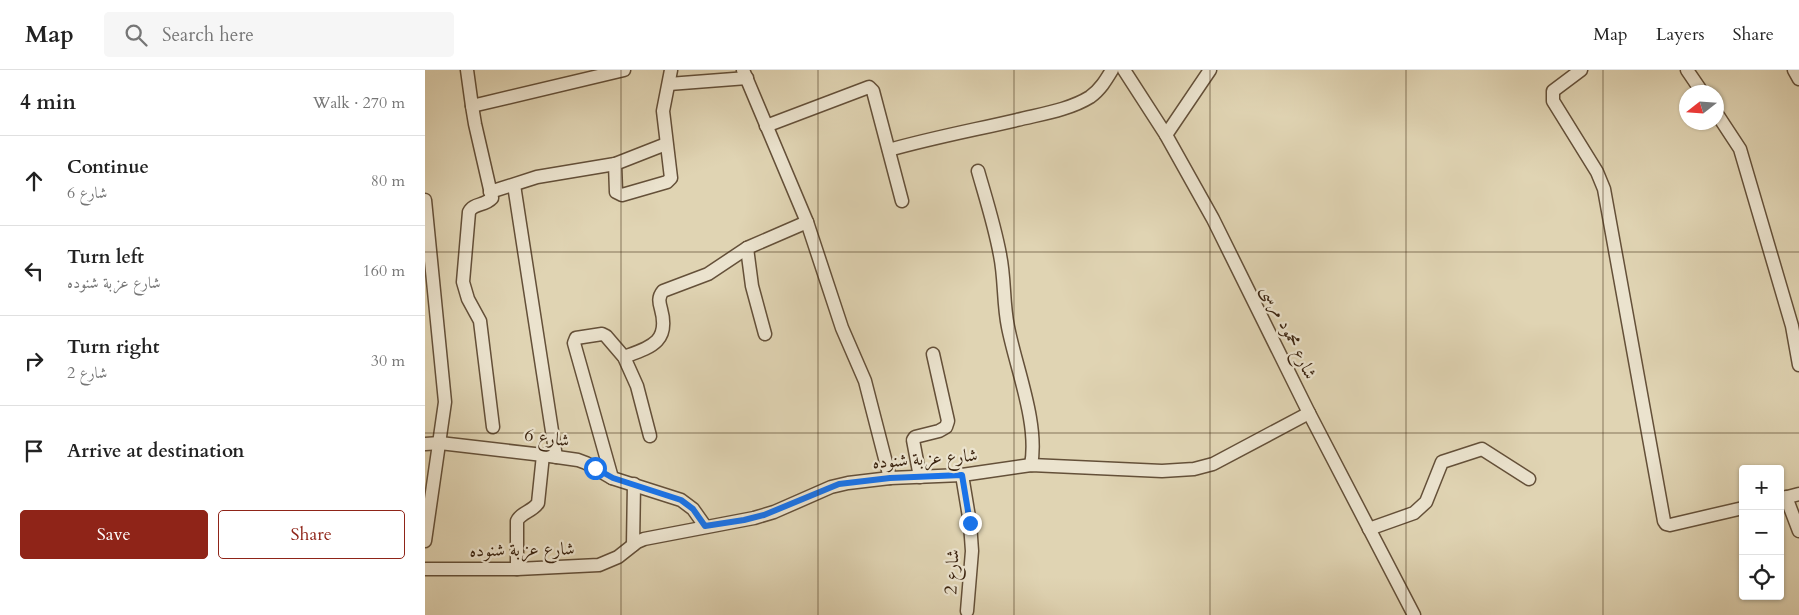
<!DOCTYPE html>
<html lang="en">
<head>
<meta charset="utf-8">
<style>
	:root { --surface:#fff; --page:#f6f6f6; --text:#222; --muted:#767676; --line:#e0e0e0; --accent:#8f2418 }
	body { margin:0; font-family:Cardo,Amiri,serif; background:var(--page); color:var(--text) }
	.controls { position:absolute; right:15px; bottom:15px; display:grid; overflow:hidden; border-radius:5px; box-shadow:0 1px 4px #0004 }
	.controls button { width:45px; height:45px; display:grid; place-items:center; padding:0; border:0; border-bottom:1px solid var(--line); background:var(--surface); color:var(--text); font:25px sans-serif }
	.compass { position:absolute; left:1254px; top:15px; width:45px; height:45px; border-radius:50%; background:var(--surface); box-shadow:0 1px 4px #0004; rotate:253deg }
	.stop { position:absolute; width:15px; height:15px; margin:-11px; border:4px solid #1a73e8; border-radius:50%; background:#fff }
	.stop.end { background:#1a73e8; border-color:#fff; box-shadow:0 1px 5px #0008 }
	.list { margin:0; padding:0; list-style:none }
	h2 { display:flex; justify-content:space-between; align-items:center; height:65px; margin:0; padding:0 20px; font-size:21px }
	h2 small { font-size:16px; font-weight:400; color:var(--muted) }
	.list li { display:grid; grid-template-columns:32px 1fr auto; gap:15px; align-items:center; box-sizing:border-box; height:90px; padding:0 20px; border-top:1px solid var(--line) }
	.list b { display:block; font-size:19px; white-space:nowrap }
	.list p { margin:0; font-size:16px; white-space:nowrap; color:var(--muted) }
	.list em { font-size:16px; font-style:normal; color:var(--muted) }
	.actions { display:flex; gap:10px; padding:15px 20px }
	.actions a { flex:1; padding:11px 0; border:1px solid var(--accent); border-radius:5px; text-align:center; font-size:18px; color:var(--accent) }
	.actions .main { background:var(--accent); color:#fff }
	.icon { flex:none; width:28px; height:28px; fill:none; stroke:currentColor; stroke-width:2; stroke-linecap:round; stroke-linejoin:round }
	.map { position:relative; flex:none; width:1374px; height:545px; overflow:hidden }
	header { display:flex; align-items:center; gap:30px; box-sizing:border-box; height:70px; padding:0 25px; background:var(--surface); border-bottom:1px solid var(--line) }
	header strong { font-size:24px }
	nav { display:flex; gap:28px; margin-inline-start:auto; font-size:18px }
	.search { width:350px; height:45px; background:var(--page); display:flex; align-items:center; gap:12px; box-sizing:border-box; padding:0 18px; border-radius:5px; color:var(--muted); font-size:19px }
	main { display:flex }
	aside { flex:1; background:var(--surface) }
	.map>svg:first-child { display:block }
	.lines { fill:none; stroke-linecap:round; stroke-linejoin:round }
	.minor-casing { stroke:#645039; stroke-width:15 }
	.minor { stroke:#ebe3ce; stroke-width:12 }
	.route { stroke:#1a73e8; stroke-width:6 }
	.grid { fill:none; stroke:#3b2410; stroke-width:1; stroke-opacity:0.55 }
	.labels { text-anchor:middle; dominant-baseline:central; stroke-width:4.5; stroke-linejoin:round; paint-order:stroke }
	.street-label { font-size:18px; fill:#3b2410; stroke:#ebe3ce }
</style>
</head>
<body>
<header>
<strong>Map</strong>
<div class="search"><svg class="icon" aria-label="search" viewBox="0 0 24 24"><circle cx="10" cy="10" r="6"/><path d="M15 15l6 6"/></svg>Search here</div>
<nav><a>Map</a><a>Layers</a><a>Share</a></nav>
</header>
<main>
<aside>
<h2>4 min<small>Walk · 270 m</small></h2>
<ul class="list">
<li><svg class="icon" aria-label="ahead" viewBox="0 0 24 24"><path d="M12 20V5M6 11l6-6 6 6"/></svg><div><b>Continue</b><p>شارع 6</p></div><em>80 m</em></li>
<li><svg class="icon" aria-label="left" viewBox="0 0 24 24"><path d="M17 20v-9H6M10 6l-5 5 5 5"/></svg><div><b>Turn left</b><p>شارع عزبة شنوده</p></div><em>160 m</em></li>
<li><svg class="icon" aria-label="right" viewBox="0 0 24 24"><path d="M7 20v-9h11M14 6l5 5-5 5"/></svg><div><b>Turn right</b><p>شارع 2</p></div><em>30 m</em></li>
<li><svg class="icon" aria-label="arrive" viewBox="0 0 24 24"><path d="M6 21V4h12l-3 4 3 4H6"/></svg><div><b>Arrive at destination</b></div></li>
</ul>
<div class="actions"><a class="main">Save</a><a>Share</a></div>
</aside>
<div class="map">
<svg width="1374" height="545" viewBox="0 0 1374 545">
	<rect width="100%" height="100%" fill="#e0d4b3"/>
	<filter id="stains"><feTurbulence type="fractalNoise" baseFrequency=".004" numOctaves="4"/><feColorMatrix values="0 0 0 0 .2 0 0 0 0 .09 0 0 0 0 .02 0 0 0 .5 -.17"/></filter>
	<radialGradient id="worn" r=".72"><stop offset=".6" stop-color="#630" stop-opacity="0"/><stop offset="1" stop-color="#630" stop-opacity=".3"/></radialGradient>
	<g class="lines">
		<defs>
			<g id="minor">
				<polyline points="42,0 47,36 199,0"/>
				<polyline points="318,0 382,152 417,258 440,311 465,408"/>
				<polyline points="699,0 741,65 788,149 884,343 989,545"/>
				<polyline points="1156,0 1128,21 1128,31 1172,102 1179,119 1239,451 1241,454 1245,455 1318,438"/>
				<polyline points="1262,0 1277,22"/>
				<polyline points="1369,0 1374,9"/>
				<polyline points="244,14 322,8"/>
				<path d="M47,36L50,54L67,128C60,136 48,133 44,142L38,212L43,229L55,251L68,357"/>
				<polyline points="1292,44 1315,79 1367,256 1374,295"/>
				<polyline points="341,56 444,17 448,21 477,131"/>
				<polyline points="741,65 785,0"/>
				<path d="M464,80C506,68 549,60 592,50C616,44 644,40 665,27C675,20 681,10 687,0"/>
				<polyline points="190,94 191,122 197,125 242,112 246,108 238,41 246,0"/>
				<path d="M553,101C561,129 570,157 575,185C580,209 578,233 583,257C591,298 614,354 606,395"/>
				<polyline points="89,115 131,387"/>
				<polyline points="65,122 112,107 190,94 241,74"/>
				<polyline points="0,130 20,332 0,471"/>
				<polyline points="322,178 327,216 340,264"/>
				<path d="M199,287C226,277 245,272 236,239C234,232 233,227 238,221L283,204L322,178L382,152"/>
				<polyline points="0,374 15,373 118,385 153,390 161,393 187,408 256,430 268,439 280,456"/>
				<polyline points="537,405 545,453 547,481 542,541"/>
				<polyline points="495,407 488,370 490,367 514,361 521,357 523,351 508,284"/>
				<polyline points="187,408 149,273 151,268 177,264 181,266 199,287 212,316 225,366"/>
				<polyline points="1361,427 1374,461"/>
				<polyline points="1355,429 1374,424"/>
				<polyline points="944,459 989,443 1001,432 1017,392 1057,379 1104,409"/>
				<polyline points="208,475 209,414"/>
				<polyline points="0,499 92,499 174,495 193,487 212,472 219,469 329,448 349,442 406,417 423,413 465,408 537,405 606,395 737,401 769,399 788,394 884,343"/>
				<path d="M92,499V451C96,442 107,442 113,433L118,385"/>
			</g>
		</defs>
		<use href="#minor" class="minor-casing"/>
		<use href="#minor" class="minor"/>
	</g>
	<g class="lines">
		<polyline class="route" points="170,398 188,408 256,430 268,439 280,456 319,450 339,445 414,414 465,408 537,405 545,453"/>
	</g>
	<path class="grid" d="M196,0V545M393,0V545M589,0V545M785,0V545M981,0V545M1178,0V545M0,182H1374M0,363H1374"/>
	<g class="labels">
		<g class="street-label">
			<text transform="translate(864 262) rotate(64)">شارع محمود مرسى</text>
			<text transform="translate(122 368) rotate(8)">شارع 6</text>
			<text transform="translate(500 389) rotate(-4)">شارع عزبة شنوده</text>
			<text transform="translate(97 480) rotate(-1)">شارع عزبة شنوده</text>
			<text transform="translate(527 502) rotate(-87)">شارع 2</text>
		</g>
	</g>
	<rect width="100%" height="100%" filter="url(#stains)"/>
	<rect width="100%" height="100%" fill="url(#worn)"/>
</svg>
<div class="controls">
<button>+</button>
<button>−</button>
<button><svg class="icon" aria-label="locate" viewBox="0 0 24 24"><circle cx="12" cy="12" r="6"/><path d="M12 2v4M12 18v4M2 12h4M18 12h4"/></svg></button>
</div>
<svg class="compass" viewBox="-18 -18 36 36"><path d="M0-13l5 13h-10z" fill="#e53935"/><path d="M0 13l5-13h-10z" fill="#767676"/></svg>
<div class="stop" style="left:170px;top:398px"></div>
<div class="stop end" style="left:545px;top:453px"></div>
</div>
</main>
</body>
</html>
